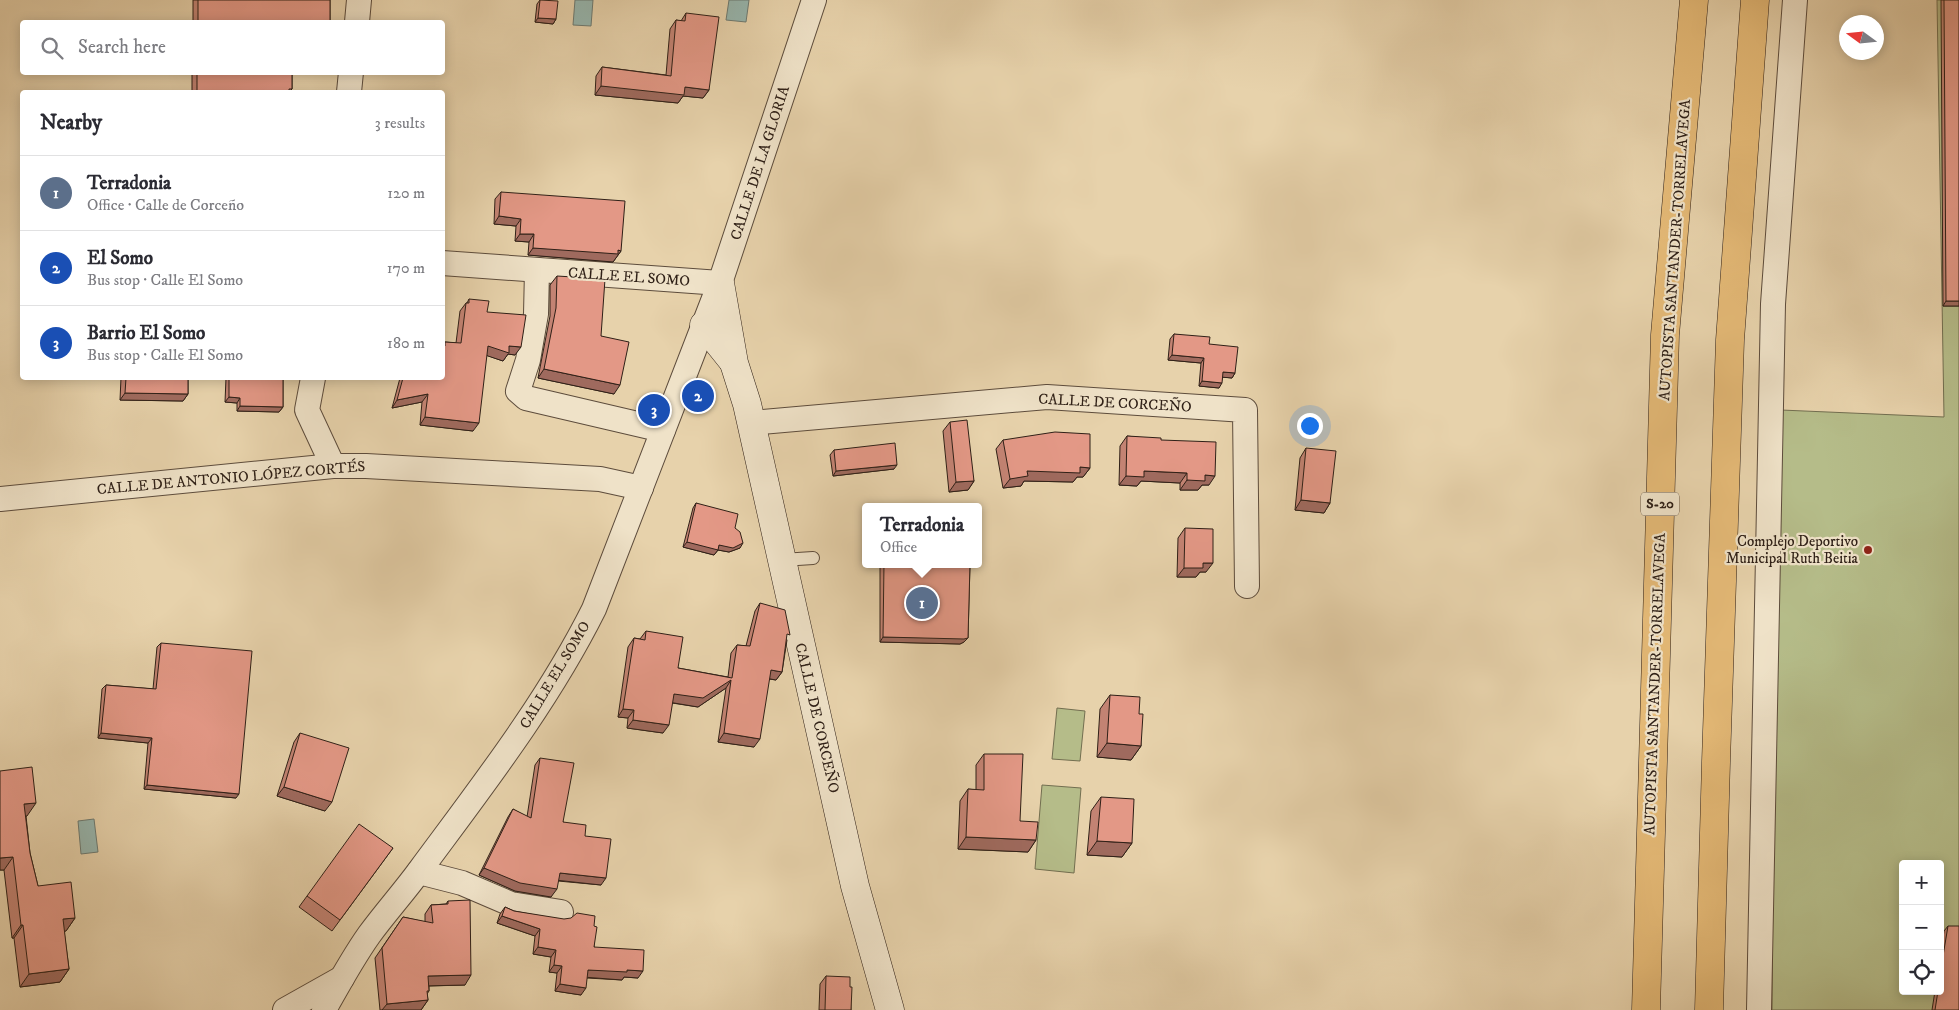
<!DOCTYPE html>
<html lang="en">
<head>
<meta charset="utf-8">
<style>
	:root { --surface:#fff; --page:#f2f2f3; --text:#2b2b33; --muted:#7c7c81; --line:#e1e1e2; --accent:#8f2418 }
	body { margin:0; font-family:"IM FELL DW Pica",serif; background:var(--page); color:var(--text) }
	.controls { position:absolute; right:15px; bottom:15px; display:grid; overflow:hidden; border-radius:5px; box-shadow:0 2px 12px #0003 }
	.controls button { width:45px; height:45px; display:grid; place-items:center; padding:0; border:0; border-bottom:1px solid var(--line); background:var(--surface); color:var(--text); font:25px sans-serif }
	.compass { position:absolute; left:1839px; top:15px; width:45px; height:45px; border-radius:50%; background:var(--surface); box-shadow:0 2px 12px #0003; rotate:285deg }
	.you { position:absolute; left:1309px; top:425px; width:18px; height:18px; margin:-12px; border:4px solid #fff; border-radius:50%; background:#1a73e8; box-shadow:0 0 0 8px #1a73e833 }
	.badge { display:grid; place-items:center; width:32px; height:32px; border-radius:50%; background:var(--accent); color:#fff; font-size:16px; font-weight:700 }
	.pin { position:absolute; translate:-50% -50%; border:2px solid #fff; box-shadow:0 1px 5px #0006 }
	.popup { position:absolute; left:862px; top:503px; width:120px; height:65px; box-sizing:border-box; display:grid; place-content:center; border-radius:5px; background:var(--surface); filter:drop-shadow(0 1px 4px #0005); font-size:16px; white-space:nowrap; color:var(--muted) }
	.popup b { font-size:19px; color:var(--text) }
	.popup::after { content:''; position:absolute; left:50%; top:100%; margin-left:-10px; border:10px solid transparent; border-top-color:var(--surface) }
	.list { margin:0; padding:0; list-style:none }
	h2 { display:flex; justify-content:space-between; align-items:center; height:65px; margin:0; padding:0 20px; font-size:21px }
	h2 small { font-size:16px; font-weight:400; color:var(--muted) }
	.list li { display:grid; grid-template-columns:32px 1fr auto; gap:15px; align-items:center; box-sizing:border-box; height:75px; padding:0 20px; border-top:1px solid var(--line) }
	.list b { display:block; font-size:19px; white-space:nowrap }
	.list p { margin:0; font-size:16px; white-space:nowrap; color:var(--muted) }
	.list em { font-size:16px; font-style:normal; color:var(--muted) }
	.icon { flex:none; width:28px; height:28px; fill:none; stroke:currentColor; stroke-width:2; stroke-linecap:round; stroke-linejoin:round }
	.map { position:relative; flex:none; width:1959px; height:1010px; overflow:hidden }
	.search { position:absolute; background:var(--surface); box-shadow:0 2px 12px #0003; left:20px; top:20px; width:425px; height:55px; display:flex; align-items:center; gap:12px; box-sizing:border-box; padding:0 18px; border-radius:5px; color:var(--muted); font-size:19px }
	.panel { position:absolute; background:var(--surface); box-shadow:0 2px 12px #0003; left:20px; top:90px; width:425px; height:290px; border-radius:5px }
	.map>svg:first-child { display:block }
	.green { fill:#b5bc89; stroke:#726e50; fill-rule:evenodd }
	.water { fill:#97b6ae; stroke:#6d7a72 }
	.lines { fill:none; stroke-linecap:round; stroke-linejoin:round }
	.service-casing { stroke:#5d4c3c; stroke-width:14 }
	.minor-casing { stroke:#5d4c3c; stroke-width:26 }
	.secondary-casing { stroke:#2f2017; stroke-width:29 }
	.motorway-casing { stroke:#2f2017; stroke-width:29 }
	.service { stroke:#efe2c8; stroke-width:12 }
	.minor { stroke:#efe2c8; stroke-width:24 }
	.secondary { stroke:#efe2c8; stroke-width:28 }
	.motorway { stroke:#e4b976; stroke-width:28 }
	.wall { fill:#c38373; stroke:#2f2017 }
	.shaded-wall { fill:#9f6a5e; stroke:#2f2017 }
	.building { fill:#e39886; stroke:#2f2017 }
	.poi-dot { fill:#8f2418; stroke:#efe2c8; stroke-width:2 }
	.labels { text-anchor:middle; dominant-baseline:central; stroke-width:4.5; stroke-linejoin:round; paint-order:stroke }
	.shield { fill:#efe2c8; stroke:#695a4c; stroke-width:1 }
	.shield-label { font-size:14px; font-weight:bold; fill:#2f2017 }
	.street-label { font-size:15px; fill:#2f2017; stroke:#efe2c8 }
	.poi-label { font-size:15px; fill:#2f2017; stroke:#efe2c8; text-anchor:end }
</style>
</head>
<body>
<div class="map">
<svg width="1959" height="1010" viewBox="0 0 1959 1010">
	<rect width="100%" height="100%" fill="#e7d2ab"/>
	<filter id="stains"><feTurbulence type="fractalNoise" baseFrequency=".004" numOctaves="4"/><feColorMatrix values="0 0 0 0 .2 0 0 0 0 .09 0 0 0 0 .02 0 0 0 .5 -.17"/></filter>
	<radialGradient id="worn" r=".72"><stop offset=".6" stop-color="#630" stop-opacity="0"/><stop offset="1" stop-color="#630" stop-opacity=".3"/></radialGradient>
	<g class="green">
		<path d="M1937,0H1959V1010H1772L1774,682L1781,410L1944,417ZM1903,864H1940V991H1903Z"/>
		<polygon points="1057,708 1085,711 1080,761 1052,759"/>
		<polygon points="1042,785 1081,788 1074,873 1035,869"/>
	</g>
	<g class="water">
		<polygon points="575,0 593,0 591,26 573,25"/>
		<polygon points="729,0 749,0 746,22 726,20"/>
		<polygon points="94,819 98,852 81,854 78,821"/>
	</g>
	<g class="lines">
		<defs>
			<polyline id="service" points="782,560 813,558"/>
			<g id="minor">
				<polyline points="357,22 359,0"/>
				<polyline points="349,92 351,72"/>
				<polyline points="442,263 720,283"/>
				<polyline points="537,270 536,314 528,360 518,391 526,398 663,430"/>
				<polyline points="313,378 307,410 333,466"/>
				<polyline points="751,423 1047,397 1245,410 1247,586"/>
				<polyline points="0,499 333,466 366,466 600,479 641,488"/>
				<polyline points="419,872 462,883 511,904 561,912"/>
				<polyline points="285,1010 342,978"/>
				<path d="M324,1010C338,985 352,959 369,935C385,913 404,892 420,870C482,786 547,703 594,609L720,283L814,0"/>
				<polyline points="1759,1010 1773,304 1795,0"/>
			</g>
			<g id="secondary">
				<polyline points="720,283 734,363 747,404 855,886 890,1010"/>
				<polyline points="704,325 732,360"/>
			</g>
			<g id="motorway">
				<polyline points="1646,1010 1665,335 1694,0"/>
				<polyline points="1709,1010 1716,762 1730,340 1755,0"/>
			</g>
		</defs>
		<use href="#service" class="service-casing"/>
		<use href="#minor" class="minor-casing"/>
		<use href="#secondary" class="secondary-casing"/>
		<use href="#motorway" class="motorway-casing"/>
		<use href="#service" class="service"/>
		<use href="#minor" class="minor"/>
		<use href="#secondary" class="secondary"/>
		<use href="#motorway" class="motorway"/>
	</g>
	<g class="wall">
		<rect x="193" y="0" width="137" height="22"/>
		<polygon points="540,0 556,19 553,24 535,22 537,4"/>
		<polygon points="1941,0 1959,0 1959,306 1943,306"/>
		<polygon points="686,13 709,90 703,98 683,96 678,103 595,95 596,76 602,67 666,75 670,29 676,20 681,21"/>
		<polygon points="192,72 292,72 292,89 289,92 192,92"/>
		<polygon points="501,192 621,251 613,262 528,255 529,242 515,241 516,226 494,224 495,199"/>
		<polygon points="557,276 601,336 614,394 538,378 550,316 550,285"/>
		<polygon points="469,299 487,312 515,355 508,354 503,361 486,355 473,431 420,425 422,402 392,408 400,378 442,378 443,345 445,342 456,343 460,311 466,303 467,303"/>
		<polygon points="1174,334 1209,344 1235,373 1232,378 1223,377 1219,388 1199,386 1201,363 1168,360 1170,339"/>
		<polygon points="121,378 188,378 188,394 183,401 120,400"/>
		<polygon points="226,378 283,378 283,407 279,412 237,411 237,403 225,402"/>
		<polygon points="950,422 974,481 968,490 949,492 943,431"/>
		<polygon points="1127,436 1161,440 1209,485 1202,485 1198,490 1180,490 1180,483 1141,481 1137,486 1119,485 1120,446"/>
		<polygon points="1003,440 1090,468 1083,477 1077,477 1073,482 1024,481 1021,486 1003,488 996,449"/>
		<polygon points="1306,448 1330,503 1324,513 1295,510 1300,458"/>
		<polygon points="834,450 894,469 833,476 830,455"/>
		<polygon points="696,503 735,528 740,548 729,552 718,550 714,555 683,547 693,508"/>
		<polygon points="1185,528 1206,572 1200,572 1196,577 1177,577 1178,538"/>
		<polygon points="881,564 970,564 968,638 964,642 960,644 880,642 880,566"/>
		<polygon points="760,603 787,640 782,672 776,680 769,679 754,747 718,742 726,688 698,707 672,703 663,733 627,728 628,718 618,717 628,647 634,638 640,639 646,631 678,668 728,677 731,653 737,645 746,646 755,611"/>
		<polygon points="161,643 236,798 144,789 148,743 98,738 102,689 106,685 153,689 157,647"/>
		<polygon points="1110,695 1139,714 1141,746 1131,760 1097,757 1100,709"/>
		<polygon points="300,733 325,811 277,796 294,742"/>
		<polygon points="984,754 1020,821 1036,840 1028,852 958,849 960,801 968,789 976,790 976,765"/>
		<polygon points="540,758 563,822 585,836 601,885 558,881 551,897 515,891 479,875 508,817 513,809 527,817 535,765"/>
		<polygon points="0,771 27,816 26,816 30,853 38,886 75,918 66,931 64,931 69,969 60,982 20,987 14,938 12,938 4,870 0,870"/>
		<polygon points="1101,797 1132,843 1122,857 1087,855 1091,811"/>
		<polygon points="393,848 332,931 299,907 307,896"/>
		<polygon points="448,901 465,985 429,986 429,991 427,994 428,1000 421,1010 380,1010 375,958 403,917 425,922 425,914 431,905 446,904"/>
		<polygon points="505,907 514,911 594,926 594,947 638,978 624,977 622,980 587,978 581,995 555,991 557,973 549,972 551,957 533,954 535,936 497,923 500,914"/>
		<polygon points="1948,926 1959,1010 1932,1010 1935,991 1940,991 1940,957 1944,931"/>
		<polygon points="826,976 850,987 851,1010 819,1010 820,984"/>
	</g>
	<g class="shaded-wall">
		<polygon points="538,18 556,19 553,24 535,22"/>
		<polygon points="601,86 685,87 709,90 703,98 683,96 678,103 595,95"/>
		<polygon points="499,216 521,219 516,226 494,224"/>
		<polygon points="520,234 534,234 529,242 515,241"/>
		<polygon points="533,248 618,250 621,251 613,262 528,255"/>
		<polygon points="1946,301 1959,301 1959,306 1943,306"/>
		<polygon points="488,346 509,346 521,347 515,355 508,354 503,361 482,354"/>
		<polygon points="1172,355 1204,358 1201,363 1168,360"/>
		<polygon points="544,369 620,385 614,394 538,378"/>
		<polygon points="1223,372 1235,373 1232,378 1220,377"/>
		<polygon points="1202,381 1222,383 1219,388 1199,386"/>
		<polygon points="125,393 188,394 183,401 120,400"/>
		<polygon points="428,394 422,402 392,408 397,400"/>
		<polygon points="229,397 240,398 237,403 225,402"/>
		<polygon points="240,406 283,407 279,412 237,411"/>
		<polygon points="425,417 479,423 473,431 420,425"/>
		<polygon points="897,465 894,469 833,476 836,471"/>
		<polygon points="1080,467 1090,468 1083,477 1077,477 1073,482 1024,481 1021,486 1003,488 1010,479 1027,471"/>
		<polygon points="1144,471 1187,473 1180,483 1141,481 1137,486 1119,485 1126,476"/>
		<polygon points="1205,475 1215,476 1209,485 1202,485 1198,490 1180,490 1187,480"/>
		<polygon points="974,481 968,490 949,492 956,482"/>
		<polygon points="1301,500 1330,503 1324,513 1295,510"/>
		<polygon points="687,542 719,545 743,543 740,548 729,552 718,550 714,555 683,547"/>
		<polygon points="1203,563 1213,563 1206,572 1200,572 1196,577 1177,577 1184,568"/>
		<polygon points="883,637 968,638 964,642 960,644 880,642"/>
		<polygon points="771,670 782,672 776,680 765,678"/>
		<polygon points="731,680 726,688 698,707 668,702 674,694"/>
		<polygon points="623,709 634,710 628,718 618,717"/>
		<polygon points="633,720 669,725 663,733 627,728"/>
		<polygon points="101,733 152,738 148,743 98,738"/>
		<polygon points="724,733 760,739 754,747 718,742"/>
		<polygon points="1107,743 1141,746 1131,760 1097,757"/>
		<polygon points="147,785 239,794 236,798 144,789"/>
		<polygon points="284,787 332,802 325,811 277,796"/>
		<polygon points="36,803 27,816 15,817 24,804"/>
		<polygon points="966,837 1036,840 1028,852 958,849"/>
		<polygon points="1097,841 1132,843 1122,857 1087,855"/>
		<polygon points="13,857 4,870 0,870 0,858"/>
		<polygon points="484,868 557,889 551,897 515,891 479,875"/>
		<polygon points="560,873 606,878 601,885 555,880"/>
		<polygon points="502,916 540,929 535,936 497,923"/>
		<polygon points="75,918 66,931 54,932 63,919"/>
		<polygon points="21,925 23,925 14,938 12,938"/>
		<polygon points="538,947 556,950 551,957 533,954"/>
		<polygon points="554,965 562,966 557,973 549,972"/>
		<polygon points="69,969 60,982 20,987 29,974"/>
		<polygon points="588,970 627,970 643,971 638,978 624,977 622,980 583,977"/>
		<polygon points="471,975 465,985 422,986 428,976"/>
		<polygon points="560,984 586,988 581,995 555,991"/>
		<polygon points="428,1000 421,1010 382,1010 387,1004"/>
	</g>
	<g class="building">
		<rect x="198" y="0" width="132" height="22"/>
		<polygon points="540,0 558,1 556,19 538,18"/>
		<polygon points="1944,0 1959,0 1959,301 1946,301"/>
		<polygon points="686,13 719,17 709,90 685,87 684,95 601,86 602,67 671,76 676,20 685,21"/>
		<polygon points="197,72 292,72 292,89 289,89 289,92 197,92"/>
		<polygon points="501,192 625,201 621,251 618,250 618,254 533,248 534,234 520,234 521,219 499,216"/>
		<polygon points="557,276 605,279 601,336 629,342 620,385 544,369 556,308"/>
		<polygon points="469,299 489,301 487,312 526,315 521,347 509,346 509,353 488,346 479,423 425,417 428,394 397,400 403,378 442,378 442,345 445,346 445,342 461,343 466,303 469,303"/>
		<polygon points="1174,334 1210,337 1209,344 1238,347 1235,373 1223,372 1222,383 1202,381 1204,358 1172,355"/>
		<polygon points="126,378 188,378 188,394 125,393"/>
		<polygon points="229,378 283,378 283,407 240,406 240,398 229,397"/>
		<polygon points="967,420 974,481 956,482 950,422"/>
		<polygon points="1055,432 1090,434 1090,468 1080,467 1080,473 1027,471 1028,476 1010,479 1003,440"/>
		<polygon points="1127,436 1161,438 1161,440 1216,442 1215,476 1205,475 1205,481 1187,480 1187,473 1144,471 1144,477 1126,476"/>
		<polygon points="895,443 897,465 836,471 834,450"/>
		<polygon points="1306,448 1336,451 1330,503 1301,500"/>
		<polygon points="696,503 738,514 735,528 740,532 743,543 733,548 719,545 718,550 687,542"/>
		<polygon points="1185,528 1213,529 1213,563 1203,563 1203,568 1184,568"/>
		<polygon points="884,564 970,564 968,638 964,639 883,637"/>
		<polygon points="760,603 785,610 790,635 787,634 782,672 771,670 760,739 724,733 731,680 703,698 674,694 669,725 633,720 634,710 623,709 634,638 645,640 646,631 683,637 678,668 732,678 737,645 750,646"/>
		<polygon points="161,643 252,651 239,794 147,785 152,738 101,733 106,685 156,689"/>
		<polygon points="1110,695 1140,697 1139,714 1143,714 1141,746 1107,743"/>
		<polygon points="300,733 349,748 332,802 284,787"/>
		<polygon points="984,754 1023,754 1020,821 1038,822 1036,840 966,837 968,789 984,790"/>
		<polygon points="540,758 574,763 563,822 586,825 585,836 611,839 606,878 560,873 557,889 520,883 484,868 513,809 531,818"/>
		<polygon points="32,767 36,803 24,804 30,853 38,886 71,882 75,918 63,919 69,969 29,974 23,925 21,925 13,857 0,858 0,771"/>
		<polygon points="1101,797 1134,799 1132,843 1097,841"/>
		<polygon points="359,824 393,848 340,920 307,896"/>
		<polygon points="470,900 471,975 428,976 429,991 427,991 428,1000 387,1004 382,948 403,917 433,923 431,905 448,904 448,901"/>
		<polygon points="505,907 514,911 564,919 571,918 577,913 595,916 594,926 597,927 594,947 644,950 643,971 627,970 627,972 588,970 586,988 560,984 562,966 554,965 556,950 538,947 540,929 502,916"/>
		<polygon points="1948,926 1959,926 1959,1010 1935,1010 1938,991 1940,991 1940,974"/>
		<polygon points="826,976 850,977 850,987 852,987 851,1010 825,1010"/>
	</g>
	<circle class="poi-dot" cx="1868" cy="550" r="5"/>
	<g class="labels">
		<rect class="shield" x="1641" y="492.5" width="38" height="23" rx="4"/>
		<g class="shield-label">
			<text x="1660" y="504">S-20</text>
		</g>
		<g class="street-label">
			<text transform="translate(760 163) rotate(-72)">CALLE DE LA GLORIA</text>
			<text transform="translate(1675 250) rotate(-86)">AUTOPISTA SANTANDER-TORRELAVEGA</text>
			<text transform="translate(629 277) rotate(4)">CALLE EL SOMO</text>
			<text transform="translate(1115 403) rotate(3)">CALLE DE CORCEÑO</text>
			<text transform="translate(231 478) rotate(-5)">CALLE DE ANTONIO LÓPEZ CORTÉS</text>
			<text transform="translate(555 675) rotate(-59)">CALLE EL SOMO</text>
			<text transform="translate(1655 684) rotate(-88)">AUTOPISTA SANTANDER-TORRELAVEGA</text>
			<text transform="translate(817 718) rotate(77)">CALLE DE CORCEÑO</text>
		</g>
		<g class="poi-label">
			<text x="1858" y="541">Complejo Deportivo<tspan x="1858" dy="17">Municipal Ruth Beitia</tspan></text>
		</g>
	</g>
	<rect width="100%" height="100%" filter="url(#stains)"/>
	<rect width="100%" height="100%" fill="url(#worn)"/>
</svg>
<div class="controls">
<button>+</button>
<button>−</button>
<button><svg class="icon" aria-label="locate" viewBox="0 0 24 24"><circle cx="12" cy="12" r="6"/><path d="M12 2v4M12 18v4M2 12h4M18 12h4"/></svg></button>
</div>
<svg class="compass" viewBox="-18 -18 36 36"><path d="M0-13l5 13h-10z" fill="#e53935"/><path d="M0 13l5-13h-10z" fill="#7c7c81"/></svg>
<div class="you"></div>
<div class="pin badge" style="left:922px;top:603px;background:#5c6f8a">1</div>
<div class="popup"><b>Terradonia</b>Office</div>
<div class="pin badge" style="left:698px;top:396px;background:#1a4fb4">2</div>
<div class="pin badge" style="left:654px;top:410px;background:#1a4fb4">3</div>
<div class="search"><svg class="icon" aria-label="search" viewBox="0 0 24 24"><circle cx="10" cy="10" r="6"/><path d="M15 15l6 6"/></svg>Search here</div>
<section class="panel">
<h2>Nearby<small>3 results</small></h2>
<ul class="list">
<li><span class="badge" style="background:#5c6f8a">1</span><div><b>Terradonia</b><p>Office · Calle de Corceño</p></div><em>120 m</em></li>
<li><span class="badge" style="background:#1a4fb4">2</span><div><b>El Somo</b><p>Bus stop · Calle El Somo</p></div><em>170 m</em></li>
<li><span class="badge" style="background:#1a4fb4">3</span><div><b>Barrio El Somo</b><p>Bus stop · Calle El Somo</p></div><em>180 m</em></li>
</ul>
</section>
</div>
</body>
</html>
